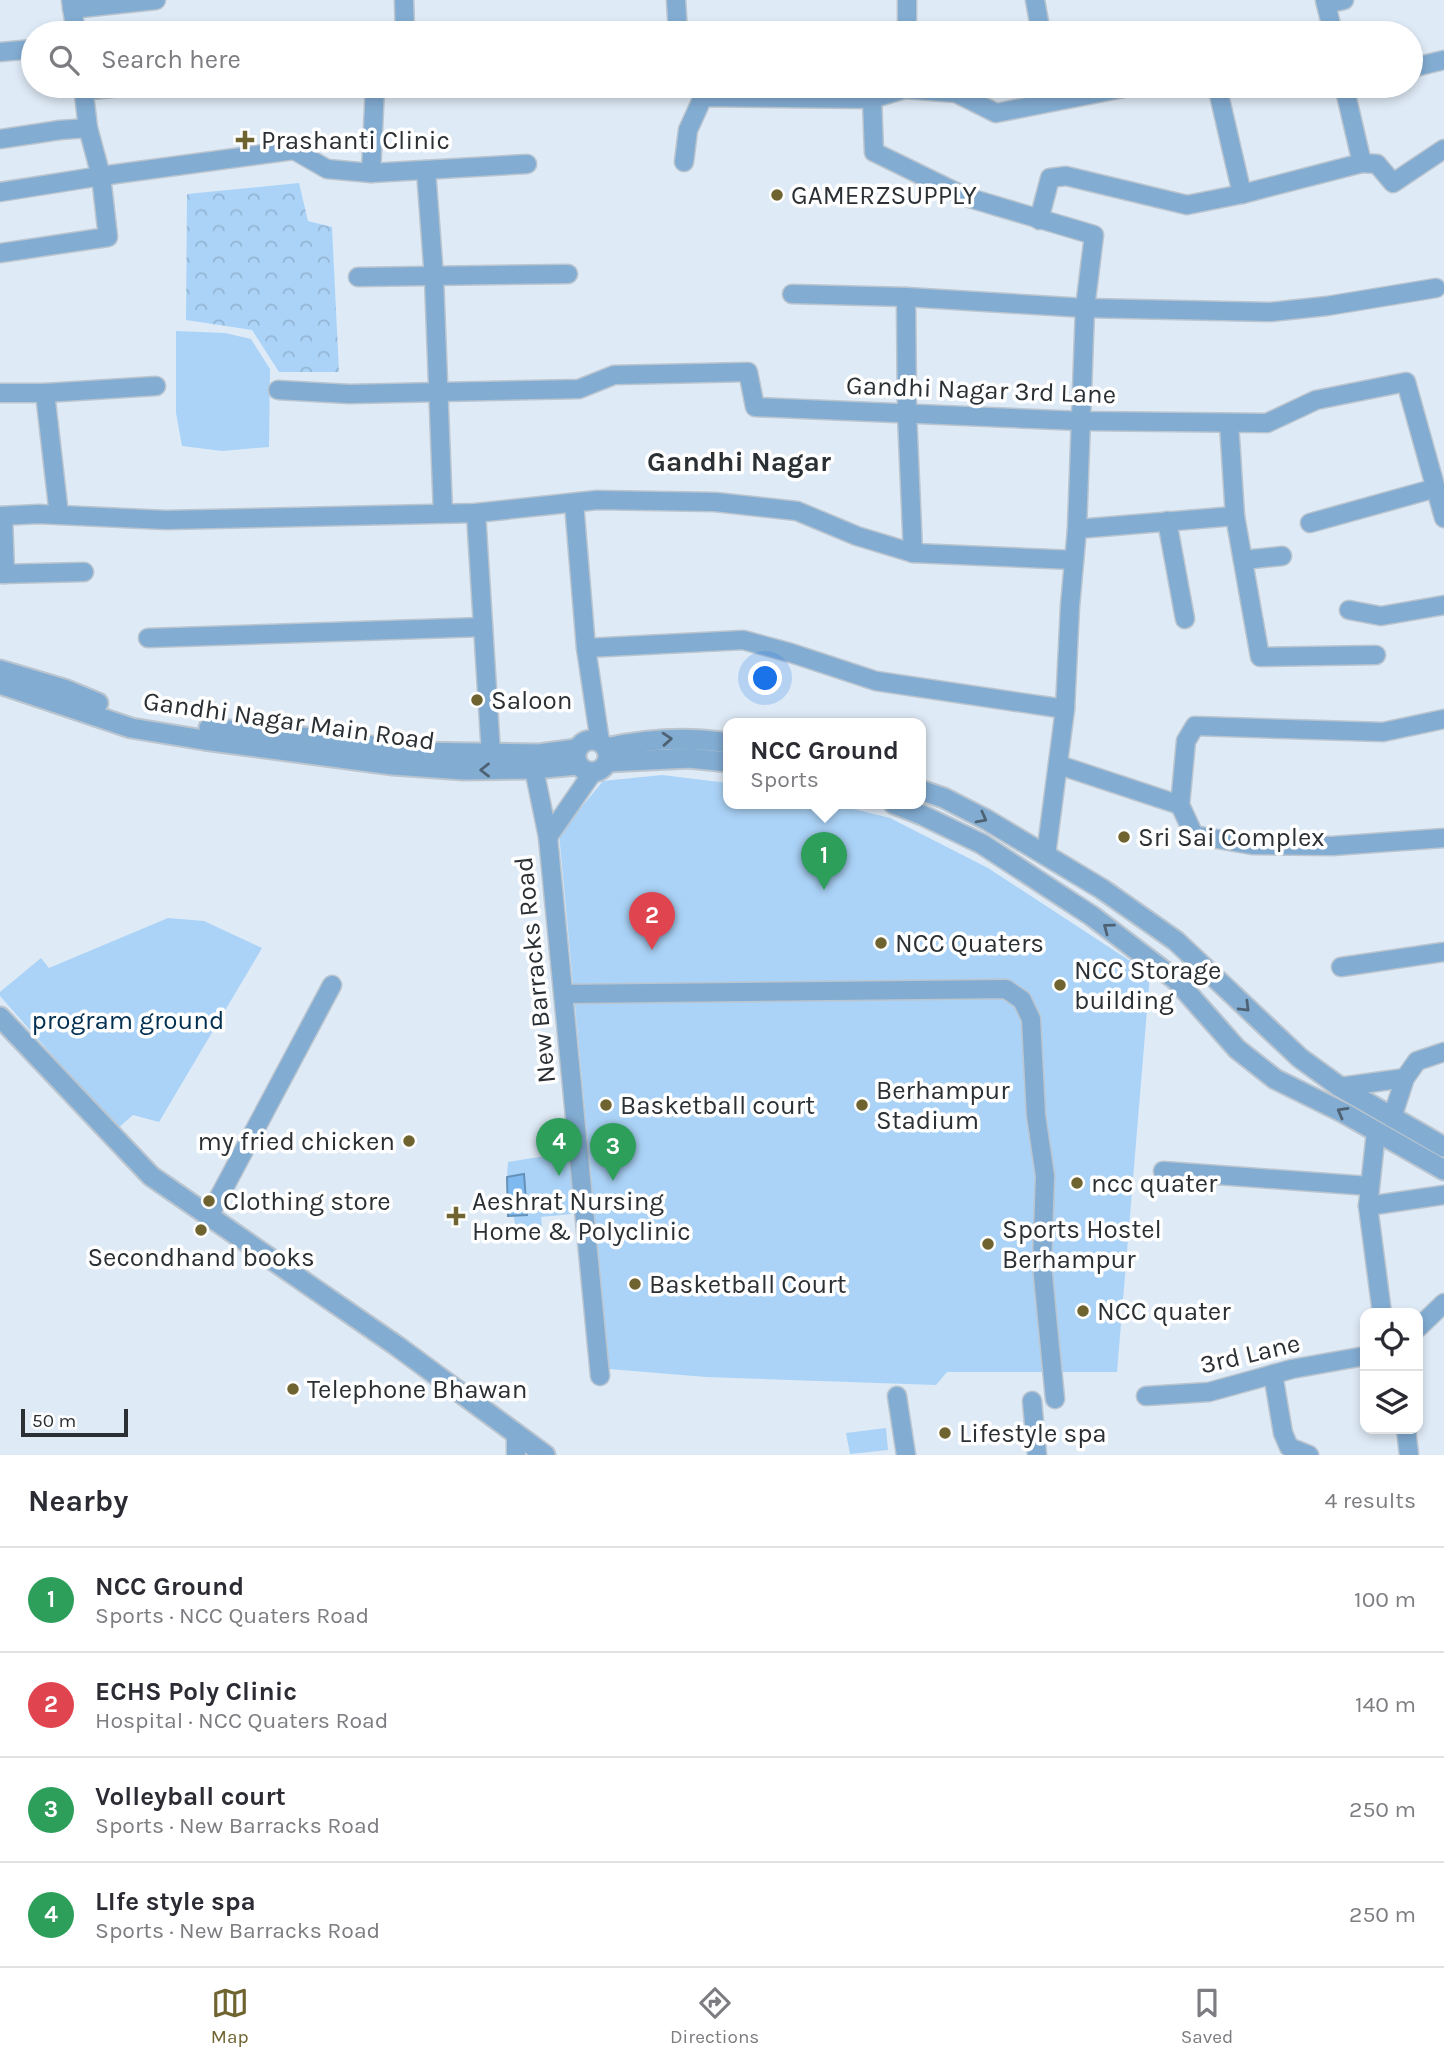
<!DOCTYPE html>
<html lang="en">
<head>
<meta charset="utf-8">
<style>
	:root { --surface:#fff; --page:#f2f2f3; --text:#2b2b33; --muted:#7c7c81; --line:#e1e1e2; --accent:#6f6330 }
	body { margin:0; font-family:Karla,sans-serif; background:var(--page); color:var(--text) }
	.controls { position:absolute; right:21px; bottom:21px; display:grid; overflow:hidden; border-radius:14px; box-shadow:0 4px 10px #0003 }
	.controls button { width:63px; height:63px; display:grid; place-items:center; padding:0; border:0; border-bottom:2px solid var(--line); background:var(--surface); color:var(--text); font:35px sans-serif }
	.scale { position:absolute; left:21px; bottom:18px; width:107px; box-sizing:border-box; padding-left:7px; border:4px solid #2b3034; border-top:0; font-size:19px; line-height:24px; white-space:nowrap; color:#2b3034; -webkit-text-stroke:5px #fff; paint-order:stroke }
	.you { position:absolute; left:766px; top:679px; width:24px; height:24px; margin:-18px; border:5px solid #fff; border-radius:50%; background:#1a73e8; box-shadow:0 0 0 10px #1a73e833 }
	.badge { display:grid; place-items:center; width:46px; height:46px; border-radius:50%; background:var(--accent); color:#fff; font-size:23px; font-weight:700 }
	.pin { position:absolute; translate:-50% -58px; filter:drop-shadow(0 2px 4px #0008) }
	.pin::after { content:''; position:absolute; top:37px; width:24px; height:21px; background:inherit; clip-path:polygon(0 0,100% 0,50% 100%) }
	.popup { position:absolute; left:723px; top:718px; width:203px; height:91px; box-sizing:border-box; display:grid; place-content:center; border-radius:14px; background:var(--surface); filter:drop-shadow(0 2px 5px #0005); font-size:23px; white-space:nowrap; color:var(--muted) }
	.popup b { font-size:26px; color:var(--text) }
	.popup::after { content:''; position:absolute; left:50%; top:100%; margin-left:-14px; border:14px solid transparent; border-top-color:var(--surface) }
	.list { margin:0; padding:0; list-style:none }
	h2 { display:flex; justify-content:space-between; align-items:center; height:91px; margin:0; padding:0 28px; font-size:30px }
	h2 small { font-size:23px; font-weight:400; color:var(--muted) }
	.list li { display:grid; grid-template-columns:46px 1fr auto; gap:21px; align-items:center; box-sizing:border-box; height:105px; padding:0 28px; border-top:2px solid var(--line) }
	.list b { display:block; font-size:26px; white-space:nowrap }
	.list p { margin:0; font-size:23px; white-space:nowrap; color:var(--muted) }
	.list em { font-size:23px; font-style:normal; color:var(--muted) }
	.icon { flex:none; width:38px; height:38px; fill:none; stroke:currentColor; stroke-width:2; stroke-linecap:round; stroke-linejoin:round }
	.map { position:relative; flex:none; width:1444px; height:1455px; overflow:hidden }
	.search { position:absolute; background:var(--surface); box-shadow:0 4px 10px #0003; left:21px; right:21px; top:21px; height:77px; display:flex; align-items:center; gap:18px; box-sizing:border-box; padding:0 24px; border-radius:38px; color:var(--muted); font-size:26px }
	.sheet { height:511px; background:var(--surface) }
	nav { display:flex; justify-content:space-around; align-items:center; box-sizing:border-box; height:98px; border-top:2px solid var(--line); background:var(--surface); font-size:19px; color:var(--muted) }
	nav a { display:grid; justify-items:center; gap:4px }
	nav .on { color:var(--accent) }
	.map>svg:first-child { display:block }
	.forest { fill:url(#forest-crowns) }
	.park { fill:#abd3f7 }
	.water { fill:#7ebaf0; stroke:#6591b8; stroke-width:2 }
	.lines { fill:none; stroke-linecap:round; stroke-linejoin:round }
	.minor-casing { stroke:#bac5cf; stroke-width:21 }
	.tertiary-casing { stroke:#bac5cf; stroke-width:23 }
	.minor { stroke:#82acd2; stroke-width:18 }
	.tertiary { stroke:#82acd2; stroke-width:19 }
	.oneway { stroke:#4e6273 }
	.poi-dot { fill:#6f6330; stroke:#fff; stroke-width:2.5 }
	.labels { text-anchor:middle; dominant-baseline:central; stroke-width:7; stroke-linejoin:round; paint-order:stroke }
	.poi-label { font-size:26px; fill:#2b3034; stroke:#fff; text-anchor:start }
	.street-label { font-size:26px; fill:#2b3034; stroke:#fff }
	.park-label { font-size:26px; fill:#002f51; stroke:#fff }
	.neighbourhood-label { font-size:28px; font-weight:bold; fill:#2b3034; stroke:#fff }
</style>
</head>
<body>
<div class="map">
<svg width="1444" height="1455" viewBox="0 0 1444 1455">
	<defs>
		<pattern id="forest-crowns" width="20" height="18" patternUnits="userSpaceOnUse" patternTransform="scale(1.75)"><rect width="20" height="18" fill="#abd3f7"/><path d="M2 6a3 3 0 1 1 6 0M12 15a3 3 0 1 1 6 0" fill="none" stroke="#93b5d4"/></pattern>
	</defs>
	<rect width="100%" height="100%" fill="#deeaf6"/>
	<polygon class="forest" points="299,183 308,221 332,227 339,372 279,372 252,330 186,320 187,194"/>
	<g class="park">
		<polygon points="176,331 225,333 251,339 270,369 269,447 222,451 182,446 176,413"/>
		<polygon points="662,775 728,783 728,804 833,804 890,818 988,868 1150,974 1117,1372 947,1372 936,1385 706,1377 609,1369 559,834 603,781"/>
		<polygon points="168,918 204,921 262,948 159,1122 133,1115 117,1129 0,996 0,992 41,958 49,968"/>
		<polygon points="576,1151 582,1213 541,1217 542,1228 516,1230 507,1177 508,1162"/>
		<polygon points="886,1428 888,1450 850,1454 846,1433"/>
	</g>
	<polygon class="water" points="524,1174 527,1215 508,1216 507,1177"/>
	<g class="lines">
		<defs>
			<g id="minor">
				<polyline points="71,0 76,33"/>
				<polyline points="404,0 405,33"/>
				<polyline points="676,0 678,33"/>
				<polyline points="907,0 907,33"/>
				<polyline points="1035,0 1041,33"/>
				<polyline points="1325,0 1333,33"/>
				<polyline points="1326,4 1344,0"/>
				<polyline points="72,9 156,0"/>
				<polyline points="0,52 33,49"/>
				<polyline points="1411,68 1444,60"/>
				<polyline points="1217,86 1242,194"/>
				<polyline points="1344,86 1362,163"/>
				<polyline points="83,91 129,86"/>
				<polyline points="872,99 874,152 966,197 1094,235 1085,308 1077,529 1070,606 1065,709 1046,855"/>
				<polyline points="0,139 60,130 88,128"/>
				<polyline points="684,162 688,130 703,97 872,99 905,89 956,93 996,113 1134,86"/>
				<polyline points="426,170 434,278 443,513"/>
				<polyline points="371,173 375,86"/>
				<polyline points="0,192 101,176 294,150 327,169 371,173 527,164"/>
				<polyline points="1039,220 1050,178 1066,176 1187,205 1242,194 1362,163 1377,164 1393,183 1444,149"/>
				<polyline points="0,253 108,237 101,176 88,128 83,86"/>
				<polyline points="358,277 568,274"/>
				<polyline points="792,294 906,297 1085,308 1270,312 1327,306 1436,288"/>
				<polyline points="906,297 907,413 913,553"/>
				<polyline points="278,390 349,394 579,389 614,375 748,372 755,407 1081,421 1267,423 1316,400 1406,382 1444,518"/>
				<polyline points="0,393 45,393 156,386"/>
				<polyline points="45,393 59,515"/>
				<polyline points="1229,423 1235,516 1260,657 1376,655"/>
				<polyline points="574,503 586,648 600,742"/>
				<polyline points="476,513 491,754"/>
				<polyline points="0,516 38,514 166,520 476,513 597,500 715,502 797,511 857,536 913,553 1074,560"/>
				<polyline points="3,516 5,574"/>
				<polyline points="1167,521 1185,619"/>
				<polyline points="1310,523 1436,488"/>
				<polyline points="1077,529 1235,516"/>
				<polyline points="1243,560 1282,556"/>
				<polyline points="0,574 84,572"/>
				<polyline points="1349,610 1381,616 1444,605"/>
				<polyline points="148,638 483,627"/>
				<polyline points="586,648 743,640 791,653 876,681 1065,709"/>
				<polyline points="1444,719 1383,732 1195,726 1186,741 1180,805 1194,835 1252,845 1332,846 1444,838"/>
				<polyline points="1059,765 1180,805"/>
				<polyline points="534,769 548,837 600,1376"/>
				<polyline points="548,837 593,772"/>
				<polyline points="1341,967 1444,952"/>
				<polyline points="564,994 1006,989 1022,1000 1031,1019 1036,1115 1045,1176 1042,1265 1055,1399"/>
				<polyline points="1340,1087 1405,1078"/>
				<polyline points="1392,1118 1405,1078 1417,1061 1444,1052"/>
				<polyline points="1376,1132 1368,1206 1382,1313"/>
				<polyline points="1163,1171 1369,1186"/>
				<polyline points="1368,1206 1444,1195"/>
				<polyline points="209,1216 332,985"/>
				<polyline points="1418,1328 1444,1303"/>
				<polyline points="1273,1374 1283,1433 1289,1447 1309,1455"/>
				<polyline points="897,1396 906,1455"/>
				<polyline points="1146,1396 1209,1392 1292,1369 1365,1356"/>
				<polyline points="1032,1401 1037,1455"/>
				<polyline points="1406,1429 1409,1455"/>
				<polyline points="516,1433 516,1455"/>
			</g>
			<g id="tertiary">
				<polyline points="0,670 64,689 98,703"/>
				<polyline points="0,684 131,728 204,740 393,765 464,770 534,769 577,765"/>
				<polyline points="209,728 332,740 411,752 539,754 576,749"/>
				<circle cx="592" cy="756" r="16"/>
				<path d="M606,748C647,739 686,736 728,743"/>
				<polyline points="608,762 689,758 728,762"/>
				<polyline points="920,790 944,798 987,820 1102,889 1176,941 1300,1058 1340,1087 1444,1147"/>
				<polyline points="894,804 922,815 982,844 1092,916 1176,980 1237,1049 1275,1079 1344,1113 1444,1170"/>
				<polyline points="0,1017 151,1176 397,1346 545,1455"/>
			</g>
		</defs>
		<use href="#minor" class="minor-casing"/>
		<use href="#tertiary" class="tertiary-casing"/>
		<use href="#minor" class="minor"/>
		<use href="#tertiary" class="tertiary"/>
	</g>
	<defs><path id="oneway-chevron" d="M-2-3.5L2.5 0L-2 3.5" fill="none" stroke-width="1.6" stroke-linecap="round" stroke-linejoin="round" transform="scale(1.75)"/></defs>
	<g class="oneway">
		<use href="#oneway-chevron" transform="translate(667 739) rotate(-4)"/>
		<use href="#oneway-chevron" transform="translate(485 770) rotate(180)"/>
		<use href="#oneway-chevron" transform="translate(982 818) rotate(28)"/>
		<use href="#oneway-chevron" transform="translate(1108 928) rotate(-143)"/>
		<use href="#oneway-chevron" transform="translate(1245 1007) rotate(45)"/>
		<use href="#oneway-chevron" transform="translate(1342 1112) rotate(-151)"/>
	</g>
	<g class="poi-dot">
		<path d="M241.5 129.5h7v7h7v7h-7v7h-7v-7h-7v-7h7z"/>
		<circle cx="777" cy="195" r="7"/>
		<circle cx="477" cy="700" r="7"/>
		<circle cx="1124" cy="837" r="7"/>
		<circle cx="881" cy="943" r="7"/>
		<circle cx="1060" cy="985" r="7"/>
		<circle cx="606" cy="1105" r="7"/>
		<circle cx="862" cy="1105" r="7"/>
		<circle cx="409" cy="1141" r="7"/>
		<circle cx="1077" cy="1183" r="7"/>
		<circle cx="209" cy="1201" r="7"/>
		<path d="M452.5 1205.5h7v7h7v7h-7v7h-7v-7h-7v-7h7z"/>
		<circle cx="201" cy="1230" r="7"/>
		<circle cx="988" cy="1244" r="7"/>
		<circle cx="635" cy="1284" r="7"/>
		<circle cx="1083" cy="1311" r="7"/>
		<circle cx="293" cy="1389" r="7"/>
		<circle cx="945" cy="1433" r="7"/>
	</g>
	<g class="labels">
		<g class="poi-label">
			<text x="261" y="140">Prashanti Clinic</text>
			<text x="791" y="195">GAMERZSUPPLY</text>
			<text x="491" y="700">Saloon</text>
			<text x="1138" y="837">Sri Sai Complex</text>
			<text x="895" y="943">NCC Quaters</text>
			<text x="1074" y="970">NCC Storage<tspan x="1074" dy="30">building</tspan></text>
			<text x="876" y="1090">Berhampur<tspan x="876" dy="30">Stadium</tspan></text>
			<text x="620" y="1105">Basketball court</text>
			<text x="395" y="1141" text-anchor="end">my fried chicken</text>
			<text x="1091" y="1183">ncc quater</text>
			<text x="223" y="1201">Clothing store</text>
			<text x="472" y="1201">Aeshrat Nursing<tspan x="472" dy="30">Home &amp; Polyclinic</tspan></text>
			<text x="1002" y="1229">Sports Hostel<tspan x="1002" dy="30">Berhampur</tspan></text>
			<text x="201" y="1257" text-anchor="middle">Secondhand books</text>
			<text x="649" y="1284">Basketball Court</text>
			<text x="1097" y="1311">NCC quater</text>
			<text x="307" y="1389">Telephone Bhawan</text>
			<text x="959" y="1433">Lifestyle spa</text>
		</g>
		<g class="street-label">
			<text transform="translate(981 390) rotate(2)">Gandhi Nagar 3rd Lane</text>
			<text transform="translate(289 721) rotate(8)">Gandhi Nagar Main Road</text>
			<text transform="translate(535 970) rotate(-96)">New Barracks Road</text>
			<text transform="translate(1250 1354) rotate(-13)">3rd Lane</text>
		</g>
		<g class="park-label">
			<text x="128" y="1020">program ground</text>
		</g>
		<g class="neighbourhood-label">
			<text x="739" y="461">Gandhi Nagar</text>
		</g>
	</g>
</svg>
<div class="controls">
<button><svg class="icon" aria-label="locate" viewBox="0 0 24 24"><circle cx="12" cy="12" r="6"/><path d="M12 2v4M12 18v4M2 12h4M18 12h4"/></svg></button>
<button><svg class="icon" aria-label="layers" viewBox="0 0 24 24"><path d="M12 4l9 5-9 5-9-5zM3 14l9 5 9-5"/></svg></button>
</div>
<div class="scale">50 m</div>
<div class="you"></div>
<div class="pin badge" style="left:824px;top:890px;background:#2e9e5b">1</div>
<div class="popup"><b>NCC Ground</b>Sports</div>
<div class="pin badge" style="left:652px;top:950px;background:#e0444e">2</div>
<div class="pin badge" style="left:613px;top:1181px;background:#2e9e5b">3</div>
<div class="pin badge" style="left:559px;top:1176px;background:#2e9e5b">4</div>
<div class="search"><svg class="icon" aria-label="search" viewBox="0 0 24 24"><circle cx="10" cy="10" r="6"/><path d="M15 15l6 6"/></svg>Search here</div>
</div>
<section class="sheet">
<h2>Nearby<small>4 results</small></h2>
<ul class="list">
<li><span class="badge" style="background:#2e9e5b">1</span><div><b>NCC Ground</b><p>Sports · NCC Quaters Road</p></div><em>100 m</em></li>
<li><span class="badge" style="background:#e0444e">2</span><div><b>ECHS Poly Clinic</b><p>Hospital · NCC Quaters Road</p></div><em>140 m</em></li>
<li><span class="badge" style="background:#2e9e5b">3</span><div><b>Volleyball court</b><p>Sports · New Barracks Road</p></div><em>250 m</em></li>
<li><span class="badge" style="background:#2e9e5b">4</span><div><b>LIfe style spa</b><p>Sports · New Barracks Road</p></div><em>250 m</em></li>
</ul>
</section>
<nav>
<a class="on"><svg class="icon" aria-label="map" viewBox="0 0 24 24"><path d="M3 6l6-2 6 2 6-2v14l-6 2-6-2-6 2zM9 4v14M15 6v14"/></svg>Map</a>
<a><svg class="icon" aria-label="directions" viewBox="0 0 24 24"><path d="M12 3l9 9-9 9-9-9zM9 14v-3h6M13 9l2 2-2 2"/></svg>Directions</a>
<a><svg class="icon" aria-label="saved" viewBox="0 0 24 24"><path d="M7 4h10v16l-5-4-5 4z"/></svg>Saved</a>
</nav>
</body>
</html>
